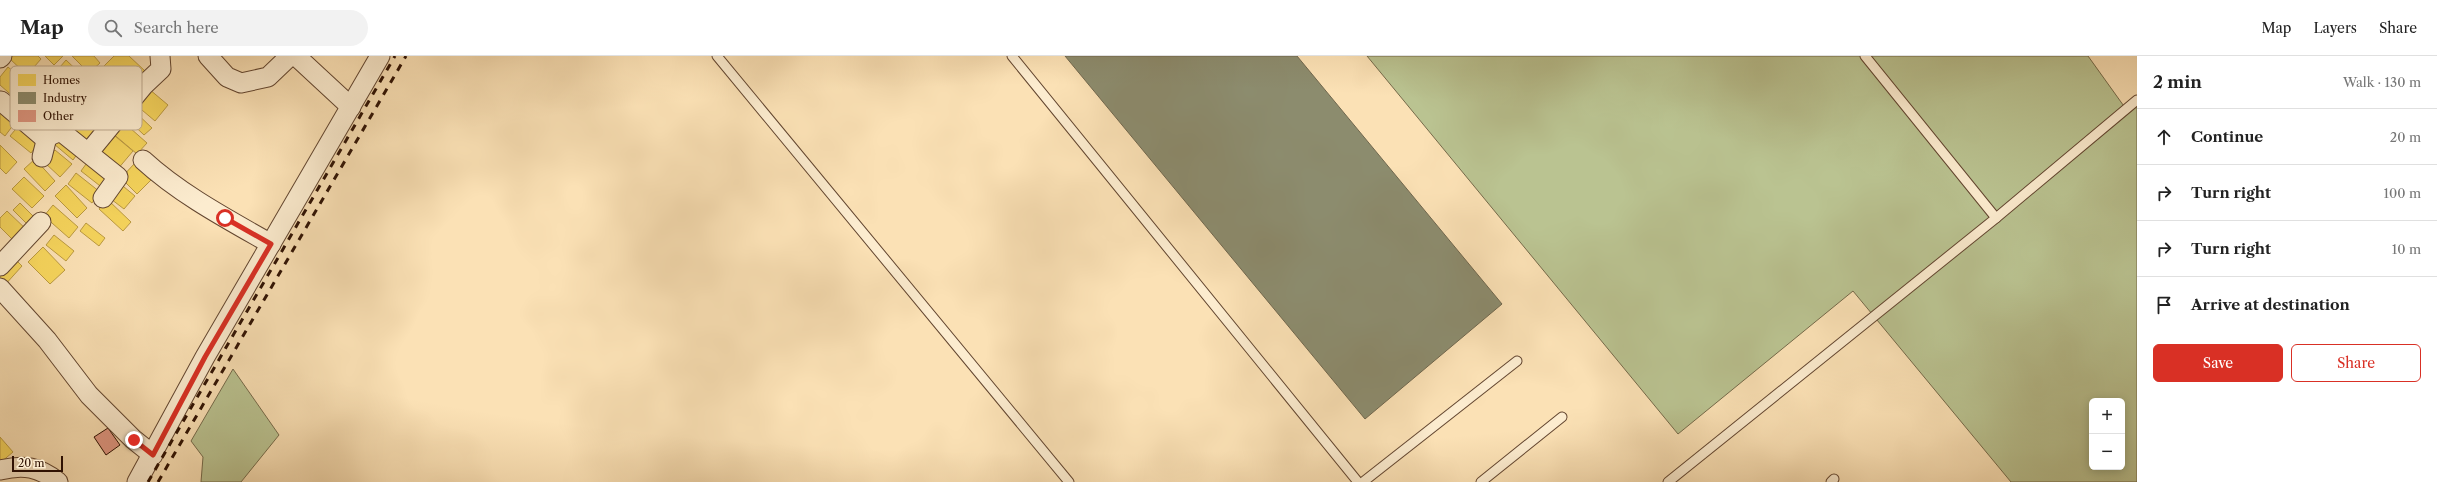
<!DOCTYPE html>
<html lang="en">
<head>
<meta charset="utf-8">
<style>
	:root { --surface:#fff; --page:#f2f2f2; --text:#222; --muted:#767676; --line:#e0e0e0; --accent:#d93025 }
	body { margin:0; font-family:"Libre Caslon Text",serif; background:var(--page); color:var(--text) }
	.controls { position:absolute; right:12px; bottom:12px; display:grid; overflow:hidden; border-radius:6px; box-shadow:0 2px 10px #0003 }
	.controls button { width:36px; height:36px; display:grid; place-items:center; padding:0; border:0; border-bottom:1px solid var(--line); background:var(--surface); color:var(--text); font:20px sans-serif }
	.scale { position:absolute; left:12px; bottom:10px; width:51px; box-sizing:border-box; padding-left:4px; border:2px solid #301203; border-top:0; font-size:11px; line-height:14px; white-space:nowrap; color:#301203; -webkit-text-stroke:3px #fceccf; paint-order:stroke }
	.stop { position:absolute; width:12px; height:12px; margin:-9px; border:3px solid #d93025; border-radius:50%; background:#fff }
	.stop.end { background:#d93025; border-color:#fff; box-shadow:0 1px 4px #0008 }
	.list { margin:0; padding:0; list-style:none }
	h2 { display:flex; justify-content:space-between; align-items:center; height:52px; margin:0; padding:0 16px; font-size:17px }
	h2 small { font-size:13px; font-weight:400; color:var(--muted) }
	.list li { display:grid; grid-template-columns:26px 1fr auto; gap:12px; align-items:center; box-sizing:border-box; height:56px; padding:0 16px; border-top:1px solid var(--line) }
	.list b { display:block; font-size:15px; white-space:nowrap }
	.list em { font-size:13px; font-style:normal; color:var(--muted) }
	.actions { display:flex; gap:8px; padding:12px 16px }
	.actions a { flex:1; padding:9px 0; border:1px solid var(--accent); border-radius:6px; text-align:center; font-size:14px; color:var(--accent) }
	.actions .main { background:var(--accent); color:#fff }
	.icon { flex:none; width:22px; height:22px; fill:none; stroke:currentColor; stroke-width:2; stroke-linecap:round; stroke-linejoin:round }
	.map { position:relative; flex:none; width:2137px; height:426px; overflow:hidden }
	header { display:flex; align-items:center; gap:24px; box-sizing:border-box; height:56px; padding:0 20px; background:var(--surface); border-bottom:1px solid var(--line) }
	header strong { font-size:19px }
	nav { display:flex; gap:22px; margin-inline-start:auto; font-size:14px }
	.search { width:280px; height:36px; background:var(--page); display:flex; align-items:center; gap:10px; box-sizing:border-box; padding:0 14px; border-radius:22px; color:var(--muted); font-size:15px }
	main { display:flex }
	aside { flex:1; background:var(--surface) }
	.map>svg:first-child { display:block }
	.green { fill:#bac391; stroke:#756a4a; fill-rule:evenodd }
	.homes { fill:#f6d55c; stroke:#bb9a41 }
	.industry { fill:#8c8c6e; stroke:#70674e }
	.building { fill:#e09782; stroke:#301203 }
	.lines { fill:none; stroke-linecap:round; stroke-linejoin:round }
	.lane-casing { stroke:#634630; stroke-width:11 }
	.street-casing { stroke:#634630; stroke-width:21 }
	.lane { stroke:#fceccf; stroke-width:9 }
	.street { stroke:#fceccf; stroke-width:19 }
	.rail { stroke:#301203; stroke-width:3; stroke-dasharray:7 7; stroke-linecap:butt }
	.route { stroke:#d93025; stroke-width:5 }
	.key { fill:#fceccf; stroke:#bfab92; stroke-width:1 }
	.key-label { font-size:11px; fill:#301203 }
</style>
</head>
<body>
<header>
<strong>Map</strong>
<div class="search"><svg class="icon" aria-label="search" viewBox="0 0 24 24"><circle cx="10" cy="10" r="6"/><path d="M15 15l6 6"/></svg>Search here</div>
<nav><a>Map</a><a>Layers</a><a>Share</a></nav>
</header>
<main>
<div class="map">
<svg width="2137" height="426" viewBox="0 0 2137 426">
	<rect width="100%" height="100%" fill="#fbe1b5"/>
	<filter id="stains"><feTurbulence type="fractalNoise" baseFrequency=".005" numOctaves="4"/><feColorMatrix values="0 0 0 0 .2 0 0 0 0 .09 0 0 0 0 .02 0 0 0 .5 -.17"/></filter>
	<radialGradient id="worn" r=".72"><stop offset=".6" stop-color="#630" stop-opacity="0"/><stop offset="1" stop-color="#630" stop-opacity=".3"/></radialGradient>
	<g class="green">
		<path d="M1367,0H2088L2126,53L2137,44V426H2011L1853,235L1678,378ZM2092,345H2122V411H2092Z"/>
		<polygon points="233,313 279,379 241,426 201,426 203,401 191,385"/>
	</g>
	<g class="homes">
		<polygon points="11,0 38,0 41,3 27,19 9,2"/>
		<polygon points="45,0 63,0 54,9"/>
		<polygon points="72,0 94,0 100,7 89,17"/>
		<polygon points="114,0 129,0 145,15 127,35 102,12"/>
		<polygon points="66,4 86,23 80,30 60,11"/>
		<polygon points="8,11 29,29 16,43 0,29 0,21"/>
		<polygon points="149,33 168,49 155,65 136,49"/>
		<polygon points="3,53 17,64 5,80 0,76 0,57"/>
		<polygon points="132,53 152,72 144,79 124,60"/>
		<polygon points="79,54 99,72 83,89 63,71"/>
		<polygon points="121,64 147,87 137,98 111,76"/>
		<polygon points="20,68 41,84 31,97 10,80"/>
		<polygon points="62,79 80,94 73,104 54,88"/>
		<polygon points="115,80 133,95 117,114 99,98"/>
		<polygon points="0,89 17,106 6,118 0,112"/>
		<polygon points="55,94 72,108 60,121 44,106"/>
		<polygon points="35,103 55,125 45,135 24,113"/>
		<polygon points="89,104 112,123 104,133 81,115"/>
		<polygon points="135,107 152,123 137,138 121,122"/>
		<polygon points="76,117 100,136 92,147 68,128"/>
		<polygon points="24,121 44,140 32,152 12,133"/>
		<polygon points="118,126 135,140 124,153 107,140"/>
		<polygon points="66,129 87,152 77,162 55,140"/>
		<polygon points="107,143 131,166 123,175 99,153"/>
		<polygon points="20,147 37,164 30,171 13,154"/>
		<polygon points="53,149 78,171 69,182 44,160"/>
		<polygon points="7,155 28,175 16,187 0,171 0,162"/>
		<polygon points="86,167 105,182 99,190 80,175"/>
		<polygon points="54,179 74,195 66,205 46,189"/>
		<polygon points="43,191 65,214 50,228 28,206"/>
		<polygon points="13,201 22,210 4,230 0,227 0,216"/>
		<polygon points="0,381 13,396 0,407"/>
	</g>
	<polygon class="industry" points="1065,0 1297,0 1502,248 1365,363"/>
	<polygon class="building" points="108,372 120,389 106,399 94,381"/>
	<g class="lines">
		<defs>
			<g id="lane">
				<polyline points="717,0 1069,426"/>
				<polyline points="1012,0 1358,426"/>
				<polyline points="1865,0 1996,162"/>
				<polyline points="1363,426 1517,305"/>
				<polyline points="1481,426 1562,361"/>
				<polyline points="1668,426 1996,162 2137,44"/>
				<polyline points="1831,426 1834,423"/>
			</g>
			<g id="street">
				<polyline points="208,0 227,21 241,27 268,21 290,0"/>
				<polyline points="296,0 351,51"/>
				<polyline points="0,2 2,0"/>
				<polyline points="1,45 42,80 47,81 58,76 63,77 118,121 103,142"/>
				<polyline points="89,96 144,29 161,13 160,0"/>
				<polyline points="42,101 47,81"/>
				<path d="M143,104C180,138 227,163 271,188"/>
				<polyline points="0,210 41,166"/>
				<polyline points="0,232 47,284 89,339 133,383 153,399"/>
				<path d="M0,414C24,408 39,411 58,426"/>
				<polyline points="137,426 205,301 380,0"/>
			</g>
		</defs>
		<use href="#lane" class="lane-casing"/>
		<use href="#street" class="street-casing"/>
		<use href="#lane" class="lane"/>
		<use href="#street" class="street"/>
		<g class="rail">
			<polyline points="148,426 395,0"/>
			<polyline points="158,426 406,0"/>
		</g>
	</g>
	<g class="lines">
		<polyline class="route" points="134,384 153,399 205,301 271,188 225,162"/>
	</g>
	<rect x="10" y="10" width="132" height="64" rx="6" class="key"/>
	<rect x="18" y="18" width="18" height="12" fill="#f6d55c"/>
	<rect x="18" y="36" width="18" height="12" fill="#8c8c6e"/>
	<rect x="18" y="54" width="18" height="12" fill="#e09782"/>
	<g class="key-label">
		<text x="43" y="28">Homes</text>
		<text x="43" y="46">Industry</text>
		<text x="43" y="64">Other</text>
	</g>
	<rect width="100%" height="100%" filter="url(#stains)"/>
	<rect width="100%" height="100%" fill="url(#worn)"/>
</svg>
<div class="controls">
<button>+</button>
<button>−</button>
</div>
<div class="scale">20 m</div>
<div class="stop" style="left:225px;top:162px"></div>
<div class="stop end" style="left:134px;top:384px"></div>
</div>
<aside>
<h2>2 min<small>Walk · 130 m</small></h2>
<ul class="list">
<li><svg class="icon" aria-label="ahead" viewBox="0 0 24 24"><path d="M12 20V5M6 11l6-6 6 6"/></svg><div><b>Continue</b></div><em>20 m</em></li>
<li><svg class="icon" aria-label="right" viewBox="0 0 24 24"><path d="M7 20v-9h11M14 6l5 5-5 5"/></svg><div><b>Turn right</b></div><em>100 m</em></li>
<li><svg class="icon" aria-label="right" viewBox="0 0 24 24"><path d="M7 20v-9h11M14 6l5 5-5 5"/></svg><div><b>Turn right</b></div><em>10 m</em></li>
<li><svg class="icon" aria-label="arrive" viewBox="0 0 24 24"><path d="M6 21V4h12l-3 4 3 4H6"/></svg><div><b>Arrive at destination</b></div></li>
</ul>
<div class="actions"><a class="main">Save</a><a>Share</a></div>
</aside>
</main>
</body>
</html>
